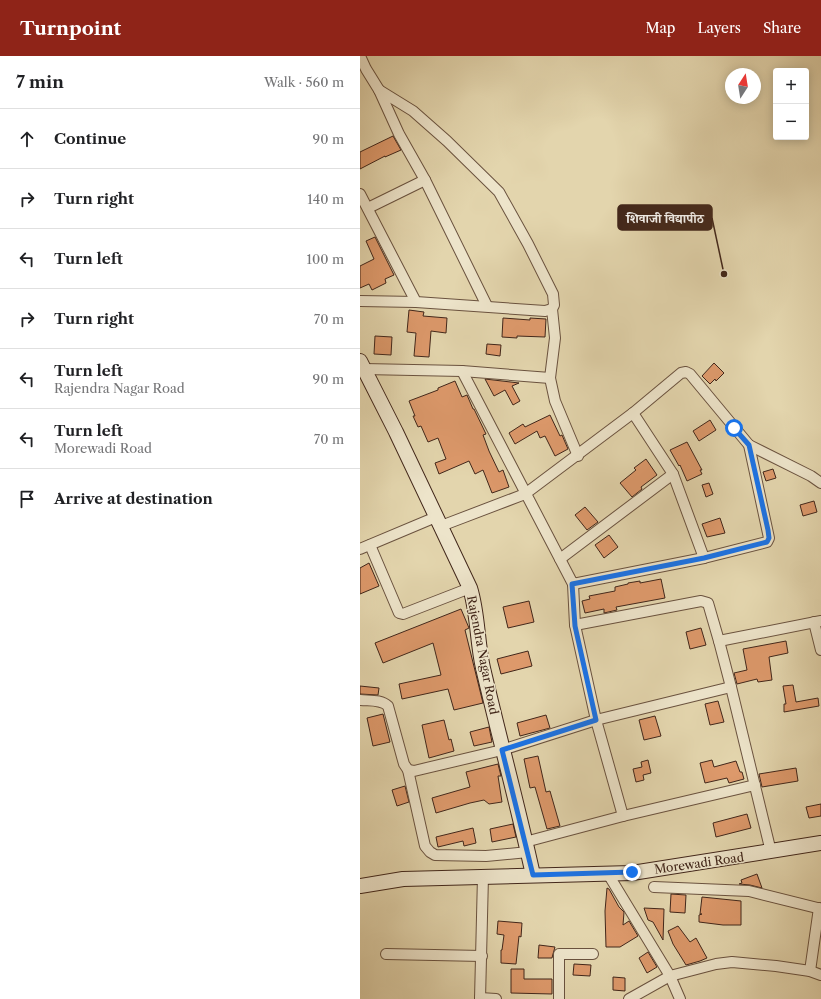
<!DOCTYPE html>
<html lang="en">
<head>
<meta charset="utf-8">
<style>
	:root { --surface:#fff; --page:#f2f2f2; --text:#202124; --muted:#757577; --line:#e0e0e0; --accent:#8f2418 }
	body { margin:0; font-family:"Libre Caslon Text","Noto Serif Devanagari",serif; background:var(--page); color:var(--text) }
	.controls { position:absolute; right:12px; top:12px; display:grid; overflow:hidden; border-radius:4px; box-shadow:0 2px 10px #0003 }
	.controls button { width:36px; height:36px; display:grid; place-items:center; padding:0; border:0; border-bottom:1px solid var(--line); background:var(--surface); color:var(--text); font:20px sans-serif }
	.compass { position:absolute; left:365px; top:12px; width:36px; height:36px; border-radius:50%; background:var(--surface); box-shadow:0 2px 10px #0003; rotate:12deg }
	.stop { position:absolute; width:12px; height:12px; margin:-9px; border:3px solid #1a73e8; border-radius:50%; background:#fff }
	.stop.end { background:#1a73e8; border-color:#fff; box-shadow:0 1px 4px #0008 }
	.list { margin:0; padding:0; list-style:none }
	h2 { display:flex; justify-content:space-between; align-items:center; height:52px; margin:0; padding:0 16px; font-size:17px }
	h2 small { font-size:13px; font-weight:400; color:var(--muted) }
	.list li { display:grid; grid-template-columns:26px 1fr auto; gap:12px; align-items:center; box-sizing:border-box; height:60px; padding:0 16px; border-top:1px solid var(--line) }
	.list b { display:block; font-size:15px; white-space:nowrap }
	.list p { margin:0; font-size:13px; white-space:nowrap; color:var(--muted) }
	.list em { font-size:13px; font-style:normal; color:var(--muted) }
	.icon { flex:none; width:22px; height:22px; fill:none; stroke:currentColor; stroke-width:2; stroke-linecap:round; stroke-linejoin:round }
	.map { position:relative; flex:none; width:461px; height:943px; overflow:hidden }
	header { display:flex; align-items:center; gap:24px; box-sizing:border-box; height:56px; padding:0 20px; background:var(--accent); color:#fff }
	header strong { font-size:19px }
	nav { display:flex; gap:22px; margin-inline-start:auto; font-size:14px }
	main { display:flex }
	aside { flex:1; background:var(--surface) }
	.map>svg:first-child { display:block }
	.building { fill:#dd996b; stroke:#41261a }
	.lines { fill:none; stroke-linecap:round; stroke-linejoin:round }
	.street-casing { stroke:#6a523f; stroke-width:12 }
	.secondary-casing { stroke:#41261a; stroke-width:16 }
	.street { stroke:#ede4ca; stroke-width:10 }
	.secondary { stroke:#ede4ca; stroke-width:14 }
	.route { stroke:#1a73e8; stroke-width:5 }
	.labels { text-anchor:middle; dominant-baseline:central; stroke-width:3; stroke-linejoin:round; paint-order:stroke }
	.street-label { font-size:12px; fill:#41261a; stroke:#ede4ca }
	.leader { fill:none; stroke:#41261a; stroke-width:1.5 }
	.callout-dot { fill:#41261a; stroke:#ede4ca; stroke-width:1.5 }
	.callout { fill:#41261a; stroke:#41261a; stroke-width:1.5 }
	.callout-label { font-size:13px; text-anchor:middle; font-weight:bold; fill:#fff }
</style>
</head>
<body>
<header>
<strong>Turnpoint</strong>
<nav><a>Map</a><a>Layers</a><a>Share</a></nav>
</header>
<main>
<aside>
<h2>7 min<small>Walk · 560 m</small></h2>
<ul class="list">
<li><svg class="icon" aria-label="ahead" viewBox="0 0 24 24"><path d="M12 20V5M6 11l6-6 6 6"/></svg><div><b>Continue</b></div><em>90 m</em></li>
<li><svg class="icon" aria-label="right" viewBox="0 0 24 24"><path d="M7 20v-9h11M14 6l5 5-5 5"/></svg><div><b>Turn right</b></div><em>140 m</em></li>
<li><svg class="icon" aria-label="left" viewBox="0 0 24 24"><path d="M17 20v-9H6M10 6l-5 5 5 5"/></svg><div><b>Turn left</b></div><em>100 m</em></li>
<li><svg class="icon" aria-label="right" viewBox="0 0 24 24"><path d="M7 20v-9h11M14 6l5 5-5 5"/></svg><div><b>Turn right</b></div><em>70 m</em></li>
<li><svg class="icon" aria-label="left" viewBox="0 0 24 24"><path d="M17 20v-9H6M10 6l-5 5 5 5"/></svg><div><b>Turn left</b><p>Rajendra Nagar Road</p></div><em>90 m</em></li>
<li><svg class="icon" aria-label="left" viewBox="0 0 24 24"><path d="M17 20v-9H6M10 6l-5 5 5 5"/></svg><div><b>Turn left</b><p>Morewadi Road</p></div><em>70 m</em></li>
<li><svg class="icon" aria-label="arrive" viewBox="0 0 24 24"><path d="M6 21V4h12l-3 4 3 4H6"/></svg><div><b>Arrive at destination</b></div></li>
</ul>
</aside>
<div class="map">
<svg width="461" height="943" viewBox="0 0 461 943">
	<rect width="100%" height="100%" fill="#e3d5ad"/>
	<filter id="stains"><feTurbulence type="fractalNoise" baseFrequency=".005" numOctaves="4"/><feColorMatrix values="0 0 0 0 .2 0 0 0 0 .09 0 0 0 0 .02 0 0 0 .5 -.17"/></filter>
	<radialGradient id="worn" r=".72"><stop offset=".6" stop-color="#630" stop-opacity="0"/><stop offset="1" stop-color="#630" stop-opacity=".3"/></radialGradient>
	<g class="building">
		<polygon points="33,80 41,94 25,101 25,100 0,113 0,96"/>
		<polygon points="15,181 34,219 25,223 26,227 12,234 9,228 0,232 0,210 14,203 6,185"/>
		<polygon points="49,254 64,256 63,260 87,262 86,277 71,275 69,301 54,300 56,277 47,276"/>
		<polygon points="143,262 170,264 170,262 186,263 185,281 157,280 157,282 142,281"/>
		<polygon points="15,280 32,281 31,299 14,298"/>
		<polygon points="127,288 141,289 140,300 126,298"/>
		<polygon points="354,307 364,317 356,325 355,323 350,328 342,320"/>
		<polygon points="125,323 159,327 152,330 160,345 153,349 145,334 134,340"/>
		<polygon points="95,325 102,341 107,339 113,353 114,353 126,378 123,379 129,395 139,416 143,414 149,431 132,437 123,414 115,418 109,405 79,418 75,407 86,403 78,382 68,386 61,370 58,371 53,360 55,360 49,345 78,334 78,332"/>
		<polygon points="190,359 200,380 202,379 208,393 195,400 185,380 180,382 177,375 155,388 149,377 163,368 165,371"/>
		<polygon points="350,364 356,374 339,385 333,375"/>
		<polygon points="327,386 342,414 340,414 342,418 327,425 320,409 319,410 310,394"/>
		<polygon points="286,403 297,419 281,431 282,433 272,441 260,427 276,414 274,412"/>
		<polygon points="413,413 416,422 406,425 403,416"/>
		<polygon points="349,427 353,438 346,441 342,429"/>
		<polygon points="454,445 457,456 443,460 440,449"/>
		<polygon points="225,451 238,466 227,474 215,459"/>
		<polygon points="360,462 365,477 347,481 342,468"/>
		<polygon points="249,479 258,491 244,502 235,489"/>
		<polygon points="9,507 19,530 0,538 0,512"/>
		<polygon points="301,523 305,542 256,551 257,554 244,557 244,553 225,557 222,545 230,543 229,540 255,535 255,531 268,528 268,527 280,525 280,527"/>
		<polygon points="169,545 174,566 148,572 143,551"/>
		<polygon points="101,553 109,572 105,574 123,647 94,654 88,633 42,643 39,628 81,619 73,587 23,607 15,587"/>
		<polygon points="341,572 346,589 330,593 326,576"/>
		<polygon points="426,585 428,597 409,601 412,624 398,626 397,623 377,628 374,617 387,614 383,593"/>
		<polygon points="168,595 172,610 141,618 137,603"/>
		<polygon points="433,629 436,646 458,642 459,650 424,656 424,648 426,648 423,630"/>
		<polygon points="0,630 19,632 18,639 0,638"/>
		<polygon points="358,645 364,666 350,669 345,648"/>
		<polygon points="23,658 30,686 13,690 7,662"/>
		<polygon points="186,659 190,672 160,680 157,667"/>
		<polygon points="295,660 301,680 284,684 279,664"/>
		<polygon points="84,664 89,684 91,683 94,695 69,702 62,669"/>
		<polygon points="129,671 132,686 114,690 110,676"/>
		<polygon points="178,700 186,736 190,735 200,770 187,773 175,731 170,732 164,703"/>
		<polygon points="288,704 291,717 283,719 284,724 276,726 273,713 282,711 281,706"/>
		<polygon points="352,704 354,711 376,705 380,716 382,716 384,723 369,727 367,722 345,727 340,707"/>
		<polygon points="138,708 141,720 138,720 142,746 129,748 124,744 110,747 76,757 72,742 110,731 106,716"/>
		<polygon points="436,712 438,725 402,731 399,718"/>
		<polygon points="45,730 49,746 37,750 32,734"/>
		<polygon points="461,748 461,760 449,762 446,751"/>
		<polygon points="387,758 391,772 356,781 353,767"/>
		<polygon points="153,768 156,781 132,786 130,773"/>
		<polygon points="113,772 116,787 104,790 103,785 78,791 76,781"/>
		<polygon points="397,818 402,832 390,829 379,828 382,827 381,824"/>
		<polygon points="247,832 249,833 259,851 264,856 263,869 269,865 278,880 260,891 246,891 245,855"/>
		<polygon points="311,838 326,839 325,857 310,856"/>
		<polygon points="342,841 381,845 381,869 363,869 339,866 339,859 342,858 340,858"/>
		<polygon points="284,852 304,853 303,884 293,866 288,864"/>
		<polygon points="138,865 162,867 161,881 159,880 156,908 141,907 141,894 142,894 144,879 137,878"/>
		<polygon points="318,870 330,886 336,882 347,902 340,905 326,909 313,888 308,875"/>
		<polygon points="179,889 195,891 193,898 192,902 178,902"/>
		<polygon points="288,896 297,911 287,917 279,902"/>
		<polygon points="214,908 231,909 230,920 213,919"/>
		<polygon points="151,913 164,913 164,923 192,923 192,938 151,937"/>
		<polygon points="253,921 265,922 265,935 253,934"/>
	</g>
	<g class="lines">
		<defs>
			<g id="street">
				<polyline points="0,0 6,13 19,34 39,78 65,124 127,250"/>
				<polyline points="19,34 53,55 87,85 139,136 168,188 193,238 194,249 192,253 195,282 190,322 195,345 218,400"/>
				<polyline points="0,138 56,246 185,255 192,253"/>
				<polyline points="8,152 65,124"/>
				<polyline points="0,245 56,246"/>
				<polyline points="4,313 102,315 190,322"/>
				<polyline points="273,357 313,418 344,502"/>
				<polyline points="389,389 451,420 461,427"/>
				<polyline points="81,470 165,438 273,357 321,317 326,316 330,318 389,389 409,482 407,486 344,502 213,528 102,315"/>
				<polyline points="10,489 39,557 43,558 110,532"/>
				<polyline points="0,493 76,461"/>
				<polyline points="200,503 313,418"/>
				<polyline points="213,528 215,569 236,664 263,760"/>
				<polyline points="454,566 461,594"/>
				<polyline points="215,569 341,545 348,547 359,585"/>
				<polyline points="371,631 411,796"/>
				<path d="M0,644C9,645 21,643 28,650L44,708L48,714L65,790L70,796L75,799L126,800L168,796"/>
				<polyline points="48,714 54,715 142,694 236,664 371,631 359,585 461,565"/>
				<polyline points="165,786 263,760 395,729"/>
				<polyline points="248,818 310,920 320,943"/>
				<polyline points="294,831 389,835 461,853"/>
				<polyline points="26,898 122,900"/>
				<polyline points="450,915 459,852"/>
				<polyline points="120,942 136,943"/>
				<polyline points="120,943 123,820"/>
				<polyline points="199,943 199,898 233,898"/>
				<polyline points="269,943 310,920 356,908 372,906 416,910 450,915 461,919"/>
			</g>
			<g id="secondary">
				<path d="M0,305L36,376L110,532C118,557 117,586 123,612C139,681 158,750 173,819"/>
				<polyline points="0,830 43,823 272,817 461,787"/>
			</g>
		</defs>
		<use href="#street" class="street-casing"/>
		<use href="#secondary" class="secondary-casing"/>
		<use href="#street" class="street"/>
		<use href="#secondary" class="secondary"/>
	</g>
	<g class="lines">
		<polyline class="route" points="272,816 173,819 142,694 236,664 215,570 212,528 344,502 407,486 409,482 408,474 389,389 374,372"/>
	</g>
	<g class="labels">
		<g class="street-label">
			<text transform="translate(123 599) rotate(79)">Rajendra Nagar Road</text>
			<text transform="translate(339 807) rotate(-8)">Morewadi Road</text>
		</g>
	</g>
	<path class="leader" d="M364 218L352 162"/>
	<circle class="callout-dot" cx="364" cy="218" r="4"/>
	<rect class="callout" x="258" y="149" width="94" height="25" rx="4"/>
	<g class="callout-label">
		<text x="305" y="167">शिवाजी विद्यापीठ</text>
	</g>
	<rect width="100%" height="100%" filter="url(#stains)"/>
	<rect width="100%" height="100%" fill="url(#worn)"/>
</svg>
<div class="controls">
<button>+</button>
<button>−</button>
</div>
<svg class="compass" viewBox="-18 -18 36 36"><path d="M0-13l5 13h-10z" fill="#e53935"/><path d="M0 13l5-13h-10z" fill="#757577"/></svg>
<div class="stop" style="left:374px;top:372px"></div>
<div class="stop end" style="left:272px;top:816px"></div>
</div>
</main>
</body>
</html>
